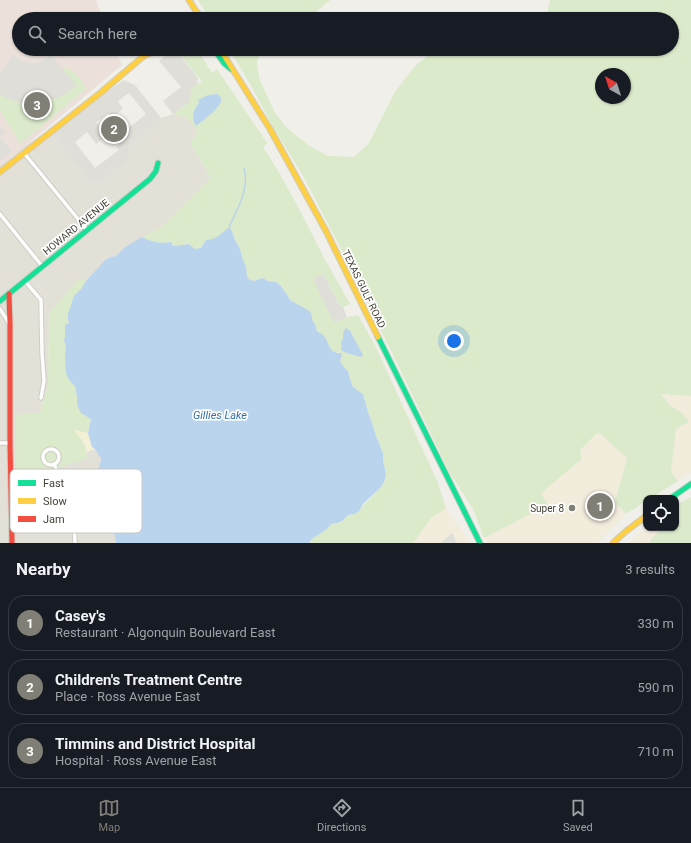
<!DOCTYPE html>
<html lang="en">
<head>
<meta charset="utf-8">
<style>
	:root { --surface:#171b24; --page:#20242c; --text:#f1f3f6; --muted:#9ea1a6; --line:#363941; --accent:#817e75 }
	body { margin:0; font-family:Roboto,sans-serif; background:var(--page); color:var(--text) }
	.controls { position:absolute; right:12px; bottom:12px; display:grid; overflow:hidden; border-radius:8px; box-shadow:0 1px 3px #0004 }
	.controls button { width:36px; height:36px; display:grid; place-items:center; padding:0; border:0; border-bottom:1px solid var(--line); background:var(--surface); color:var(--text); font:20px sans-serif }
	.compass { position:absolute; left:595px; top:68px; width:36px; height:36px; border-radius:50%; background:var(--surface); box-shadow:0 1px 3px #0004; rotate:321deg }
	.you { position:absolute; left:454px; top:341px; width:14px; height:14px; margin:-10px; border:3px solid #fff; border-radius:50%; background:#1a73e8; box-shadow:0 0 0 6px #1a73e833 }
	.badge { display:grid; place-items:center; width:26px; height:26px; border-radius:50%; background:var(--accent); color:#fff; font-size:13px; font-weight:700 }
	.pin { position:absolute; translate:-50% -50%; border:2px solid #fff; box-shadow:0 1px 4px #0006 }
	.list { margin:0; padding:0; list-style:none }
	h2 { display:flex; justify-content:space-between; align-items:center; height:52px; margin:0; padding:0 16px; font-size:17px }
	h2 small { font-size:13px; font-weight:400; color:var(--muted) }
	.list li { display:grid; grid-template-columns:26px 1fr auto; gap:12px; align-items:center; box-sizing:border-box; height:56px; margin:0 8px 8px; padding:0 8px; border:1px solid var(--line); border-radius:16px }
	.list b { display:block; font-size:15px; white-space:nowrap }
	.list p { margin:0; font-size:13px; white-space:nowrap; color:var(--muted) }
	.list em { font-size:13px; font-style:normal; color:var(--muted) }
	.icon { flex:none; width:22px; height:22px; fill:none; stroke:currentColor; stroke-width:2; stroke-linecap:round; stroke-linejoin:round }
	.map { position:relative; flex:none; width:691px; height:543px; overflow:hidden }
	.search { position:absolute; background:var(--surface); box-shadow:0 1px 3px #0004; left:12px; right:12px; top:12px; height:44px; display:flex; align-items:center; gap:10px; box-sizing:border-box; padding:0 14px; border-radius:22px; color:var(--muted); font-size:15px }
	.sheet { height:244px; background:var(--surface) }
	nav { display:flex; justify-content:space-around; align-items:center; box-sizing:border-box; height:56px; border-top:1px solid var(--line); background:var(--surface); font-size:11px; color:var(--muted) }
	nav a { display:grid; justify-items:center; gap:2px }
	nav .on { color:var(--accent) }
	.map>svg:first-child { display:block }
	.residential { fill:#e3e1d7 }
	.commercial { fill:#f2ecdd }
	.medical { fill:#ebe0da }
	.green { fill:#dbeaca; fill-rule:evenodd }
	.sand { fill:#f3f0d5 }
	.parking { fill:#dfded9; fill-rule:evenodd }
	.water { fill:#bbd4ed }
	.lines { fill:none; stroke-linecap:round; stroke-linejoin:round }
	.stream { stroke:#bbd4ed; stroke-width:1.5 }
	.street-casing { stroke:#ceccc7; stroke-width:5.5 }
	.fast-casing { stroke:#ceccc1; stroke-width:7 }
	.slow-casing { stroke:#ceccc1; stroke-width:7 }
	.jam-casing { stroke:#ceccc1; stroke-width:7 }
	.street { stroke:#fdfdfc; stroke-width:3.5 }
	.fast { stroke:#16e098; stroke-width:5 }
	.slow { stroke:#ffcf43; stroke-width:5 }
	.jam { stroke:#f24e42; stroke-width:5 }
	.poi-dot { fill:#817e75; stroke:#fff; stroke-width:1.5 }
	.labels { text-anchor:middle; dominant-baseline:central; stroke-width:3.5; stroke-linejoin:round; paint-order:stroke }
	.street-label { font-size:10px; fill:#454136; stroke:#fff }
	.poi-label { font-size:10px; fill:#454136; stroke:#fff; text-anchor:end }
	.water-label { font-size:11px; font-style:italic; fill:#326fae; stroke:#fff }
	.key { fill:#fff; stroke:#c7c6c3; stroke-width:1 }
	.key-label { font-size:11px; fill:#454136 }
</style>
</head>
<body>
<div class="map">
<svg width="691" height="543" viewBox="0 0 691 543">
	<rect width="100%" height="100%" fill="#f0efea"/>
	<polygon class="residential" points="173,114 187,118 198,131 190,143 211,178 167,222 160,228 125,247 116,256 110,257 104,261 86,281 79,280 49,313 48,386 40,413 16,416 85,459 87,452 95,449 101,459 99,470 96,476 97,480 110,512 116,543 0,543 0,163 26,145 50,130 90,183 128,144 161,118"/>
	<g class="commercial">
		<polygon points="661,394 691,396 691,473 678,481 671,472 676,429 689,422 682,413 671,406"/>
		<polygon points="598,432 627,458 615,502 626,514 597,543 488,543 484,538 548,505 541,493 582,459 580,450"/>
		<polygon points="446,508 470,543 413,543 431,518"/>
		<polygon points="646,527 646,528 661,528 650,541 651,543 628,543"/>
	</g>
	<polygon class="medical" points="0,0 96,0 103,19 19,19 19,49 115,49 122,65 0,167"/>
	<g class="green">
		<polygon points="198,0 330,0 314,14 299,19 210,19"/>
		<path d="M550,0H691V396L661,394L671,406L682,413L689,422L676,429L671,472L678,481L651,498H646V501L626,514L615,502L627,458L598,432L580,450L582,459L541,493L548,505L484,538L473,509L450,473L348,262L302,174L273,127L253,89L229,49H262L257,62L259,78L274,111L284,125L308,145L328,156L354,157L369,143L395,92L415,66L433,52L438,49H543L544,51L545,49H672V19H546ZM601,74H625V98H601Z"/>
		<path d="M176,49H197L212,73L217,69L267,143L263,147C286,182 305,220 324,258C333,273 341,288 350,304L343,307L339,305L323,273L336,322L347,317L358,315L375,345L438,483L446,508L431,518L413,543H309L312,539L327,529L331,524L337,523L342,521L348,515L355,514L380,488L386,475L383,460V453L376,436L370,417L368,412L363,394L353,387L351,382L348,371L342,366L340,361L341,353L333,352C327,344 326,337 317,331L315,324L312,320V317L308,310L290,300L286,293L280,285L265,279L262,278L254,281L250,280L247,277L246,267L232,231L212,240H206L201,248L195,249L189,244L173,246L171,242C160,244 152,242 142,237L160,228L167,222L211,178L190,143L198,131L187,118L173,114L190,101L191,88L197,84L202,82Z"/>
		<polygon points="66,67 75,73 87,88 20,144 0,110 0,94 4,97 77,86 63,69"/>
		<path d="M79,279L86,281L82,289L74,296L69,323L65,331V336L64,341L66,346L65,354L69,380L75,385L77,397V405L91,419L88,433L75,431C82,440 88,446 86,459L50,470L16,471V415L40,413L48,386L49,313Z"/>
		<polygon points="691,497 691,543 651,543 650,541 661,528 676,528 676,505"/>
	</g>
	<polygon class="sand" points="74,430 88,433 95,449 87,452 85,444"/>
	<g class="parking">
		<polygon points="173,49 175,49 198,78 197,84 191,88 190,101 173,114 163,101 181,87 159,61"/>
		<polygon points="13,55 24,62 33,63 42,61 51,55 77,86 58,98 41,102 19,103 4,97 0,94 0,73"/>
		<path d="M124,80L135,85L161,118L129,144L128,159L99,183H90L50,130ZM129,93L146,114L120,135L123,140L116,147L119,150L95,168L75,142L87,132L96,144L106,136L96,122L108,113L113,117L120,111L123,109L118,101Z"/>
		<polygon points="0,126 5,132 0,137 12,151 1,160 0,159"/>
		<polygon points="323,273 339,305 343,307 347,317 336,322 333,321 313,279"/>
		<polygon points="452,533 457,543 441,543"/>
	</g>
	<g class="water">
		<path d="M217,94C232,101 202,121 196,126C191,119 193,109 199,103L198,100L208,95Z"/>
		<path d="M229,227L232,231L235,240L240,249L242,257L246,267L247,277L250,280L254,281L262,278L265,279L268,281L276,282L280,285L286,293L290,300L308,310L311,313L312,317V320L315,324L317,331C318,332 322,334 323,335C330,342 328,354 341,353L342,355L340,361L343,366L348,371L351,382L353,387L363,394L368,412L370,417L376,436L383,453V460L386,475L384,482L380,488L363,504L359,511L355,514L348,515L342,521L337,523L331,524L327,529L312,539L309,543H116L110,512L97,481C95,474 100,467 101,459L95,449L92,447L88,433L91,419L81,413L77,405V397L75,386L69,380L66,373L65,354L66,346L64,341L65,336V325L69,323L68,320V314L74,296L81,289L86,281L104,261L110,257L116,256L125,247L142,237C152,242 161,244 171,242L173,246L189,244L195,249L201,248L206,240C216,240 222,233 229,227Z"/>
		<path d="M346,328L350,331L362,353L363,356L361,357L347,353L341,350C342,345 340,343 343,339V334L345,329Z"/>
	</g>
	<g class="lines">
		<path class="stream" d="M229,227C237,210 250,188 244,168"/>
		<defs>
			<g id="street">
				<polyline points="24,153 87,230"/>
				<polyline points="0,214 42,266"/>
				<polyline points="25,281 41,300 42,353 44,381 41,398"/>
				<polyline points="0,309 9,323"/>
				<polyline points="0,443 10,443"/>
				<circle cx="51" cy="457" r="8"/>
				<path d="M54,464C57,471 61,478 64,484C70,503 75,523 75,543"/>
			</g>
			<g id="fast">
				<polyline points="214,49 224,63 231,69"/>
				<polyline points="0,301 150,179 156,171 158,163"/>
				<polyline points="378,337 480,543"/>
				<polyline points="671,498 691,484"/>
			</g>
			<g id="slow">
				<polyline points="189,0 201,19"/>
				<polyline points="190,19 198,13"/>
				<polyline points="220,49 270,129 326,231 378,337"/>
				<polyline points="148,54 155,52 159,49"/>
				<polyline points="0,172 99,94 152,49"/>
				<polyline points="613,543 625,532 646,516"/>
			</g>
			<polyline id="jam" points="9,294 10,324 10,443 12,543"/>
		</defs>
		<use href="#street" class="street-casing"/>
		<use href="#fast" class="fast-casing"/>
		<use href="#slow" class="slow-casing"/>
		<use href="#jam" class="jam-casing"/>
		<use href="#street" class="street"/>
		<use href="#fast" class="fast"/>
		<use href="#slow" class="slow"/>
		<use href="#jam" class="jam"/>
	</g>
	<circle class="poi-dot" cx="572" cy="508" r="4"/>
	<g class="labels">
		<g class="street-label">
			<text transform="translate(76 227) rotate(-39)">HOWARD AVENUE</text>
			<text transform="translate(364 289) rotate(64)">TEXAS GULF ROAD</text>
		</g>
		<g class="poi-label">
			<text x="564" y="508">Super 8</text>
		</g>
		<g class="water-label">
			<text x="220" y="415">Gillies Lake</text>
		</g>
	</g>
	<rect x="10" y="469" width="132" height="64" rx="6" class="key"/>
	<rect x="18" y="480" width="18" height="6" fill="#16e098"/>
	<rect x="18" y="498" width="18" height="6" fill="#ffcf43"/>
	<rect x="18" y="516" width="18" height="6" fill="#f24e42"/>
	<g class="key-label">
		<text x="43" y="487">Fast</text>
		<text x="43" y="505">Slow</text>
		<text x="43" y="523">Jam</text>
	</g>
</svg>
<div class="controls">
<button><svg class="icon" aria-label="locate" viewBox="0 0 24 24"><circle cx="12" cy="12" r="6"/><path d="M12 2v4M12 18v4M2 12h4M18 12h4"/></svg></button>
</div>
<svg class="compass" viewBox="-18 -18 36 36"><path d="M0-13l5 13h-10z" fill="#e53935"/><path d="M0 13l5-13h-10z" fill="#9ea1a6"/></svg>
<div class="you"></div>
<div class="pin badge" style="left:600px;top:506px">1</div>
<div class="pin badge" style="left:114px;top:129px">2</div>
<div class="pin badge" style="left:37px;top:105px">3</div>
<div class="search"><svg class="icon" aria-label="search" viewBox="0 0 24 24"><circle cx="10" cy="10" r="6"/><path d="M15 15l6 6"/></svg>Search here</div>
</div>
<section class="sheet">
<h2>Nearby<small>3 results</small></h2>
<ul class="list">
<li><span class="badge">1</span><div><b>Casey's</b><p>Restaurant · Algonquin Boulevard East</p></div><em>330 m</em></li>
<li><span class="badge">2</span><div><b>Children's Treatment Centre</b><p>Place · Ross Avenue East</p></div><em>590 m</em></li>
<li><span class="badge">3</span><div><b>Timmins and District Hospital</b><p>Hospital · Ross Avenue East</p></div><em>710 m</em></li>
</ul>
</section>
<nav>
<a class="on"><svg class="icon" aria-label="map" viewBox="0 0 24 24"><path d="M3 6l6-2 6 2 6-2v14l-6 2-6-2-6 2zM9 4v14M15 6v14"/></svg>Map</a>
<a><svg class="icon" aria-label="directions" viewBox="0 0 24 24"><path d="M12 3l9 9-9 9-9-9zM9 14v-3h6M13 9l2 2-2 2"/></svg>Directions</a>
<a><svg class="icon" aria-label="saved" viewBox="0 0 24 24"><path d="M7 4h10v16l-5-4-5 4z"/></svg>Saved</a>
</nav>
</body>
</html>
